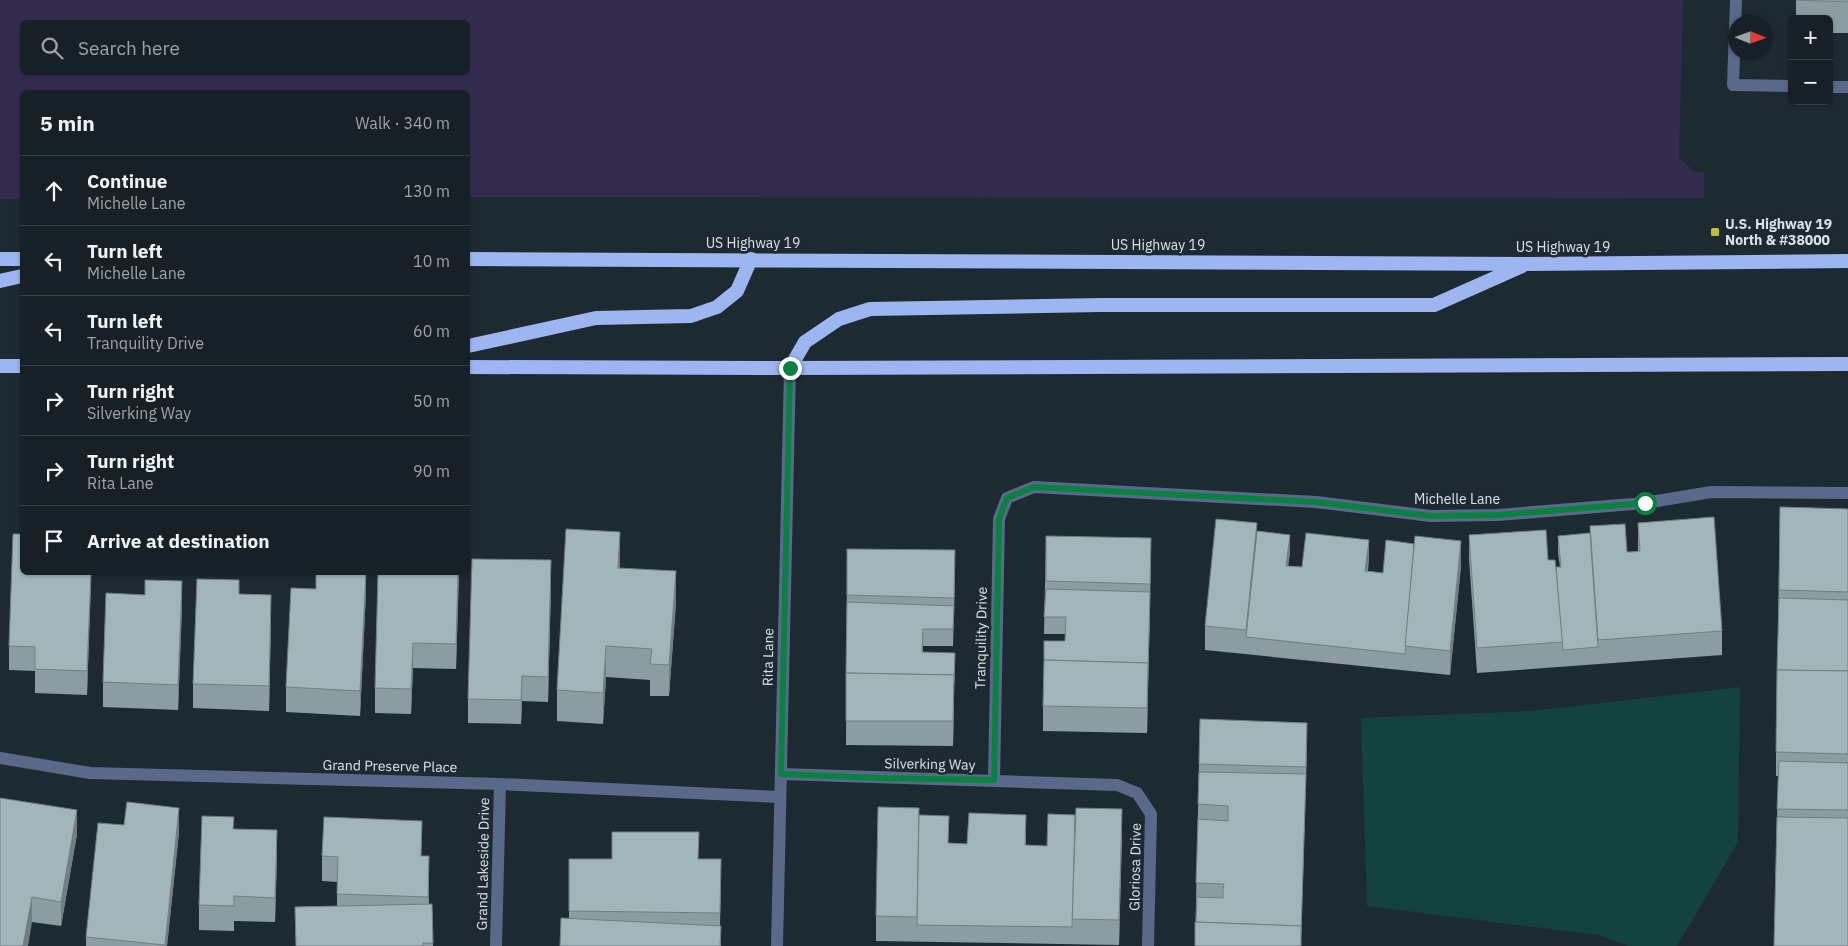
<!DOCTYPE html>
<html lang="en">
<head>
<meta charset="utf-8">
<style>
	:root { --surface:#162026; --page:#232d32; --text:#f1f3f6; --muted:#9ea3a7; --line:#353e43 }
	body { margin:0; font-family:"IBM Plex Sans",sans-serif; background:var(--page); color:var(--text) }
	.controls { position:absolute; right:15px; top:15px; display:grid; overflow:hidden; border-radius:8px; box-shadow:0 1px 4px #0004 }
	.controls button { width:45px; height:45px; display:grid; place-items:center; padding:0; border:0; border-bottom:1px solid var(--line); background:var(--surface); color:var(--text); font:25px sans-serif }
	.compass { position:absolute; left:1728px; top:15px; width:45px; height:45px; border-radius:50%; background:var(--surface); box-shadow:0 1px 4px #0004; rotate:91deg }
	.stop { position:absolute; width:15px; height:15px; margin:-11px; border:4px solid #0b8043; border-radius:50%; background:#fff }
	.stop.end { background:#0b8043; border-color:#fff; box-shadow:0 1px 5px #0008 }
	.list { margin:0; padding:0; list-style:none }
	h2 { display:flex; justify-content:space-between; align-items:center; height:65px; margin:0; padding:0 20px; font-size:21px }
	h2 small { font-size:16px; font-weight:400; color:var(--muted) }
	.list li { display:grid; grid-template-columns:32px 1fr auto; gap:15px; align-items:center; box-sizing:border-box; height:70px; padding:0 20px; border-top:1px solid var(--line) }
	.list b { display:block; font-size:19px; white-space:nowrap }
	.list p { margin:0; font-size:16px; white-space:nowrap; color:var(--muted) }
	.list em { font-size:16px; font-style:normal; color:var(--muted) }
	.icon { flex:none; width:28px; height:28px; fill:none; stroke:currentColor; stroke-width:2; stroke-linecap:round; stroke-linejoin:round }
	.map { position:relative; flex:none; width:1848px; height:946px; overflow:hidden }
	.search { position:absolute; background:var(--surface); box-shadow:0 1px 4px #0004; left:20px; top:20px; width:450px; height:55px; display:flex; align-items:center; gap:12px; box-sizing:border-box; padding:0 18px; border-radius:8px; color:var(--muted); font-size:19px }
	.panel { position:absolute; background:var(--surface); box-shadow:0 1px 4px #0004; left:20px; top:90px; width:450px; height:485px; border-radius:8px }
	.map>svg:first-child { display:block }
	.green { fill:#342c4f; fill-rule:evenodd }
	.water { fill:#14433e }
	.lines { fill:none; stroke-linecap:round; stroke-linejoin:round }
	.service { stroke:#5a698a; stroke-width:12 }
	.minor { stroke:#5a698a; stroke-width:12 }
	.trunk { stroke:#9db6f1; stroke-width:14 }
	.wall { fill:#8b9da0 }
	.shaded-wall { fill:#717f82 }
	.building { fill:#a2b6ba; stroke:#717f82 }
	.route { stroke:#0b8043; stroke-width:6 }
	.poi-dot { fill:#c8bb3b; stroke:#1e2a32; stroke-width:2 }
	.labels { text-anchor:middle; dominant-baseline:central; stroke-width:5; stroke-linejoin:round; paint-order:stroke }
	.poi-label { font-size:14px; font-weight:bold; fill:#dbe3e9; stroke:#1e2a32; text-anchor:start }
	.street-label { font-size:14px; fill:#dbe3e9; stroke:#1e2a32 }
</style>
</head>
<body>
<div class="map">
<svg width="1848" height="946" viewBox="0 0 1848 946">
	<rect width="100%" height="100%" fill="#1e2a32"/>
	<path class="green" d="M0,0H1683L1679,158L1695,172H1704V198L468,197V92H22V199H0ZM22,22H468V72H22Z"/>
	<polygon class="water" points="1740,687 1738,842 1677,946 1628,946 1599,935 1367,906 1361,718 1533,711"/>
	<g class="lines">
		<g class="service">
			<polyline points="1736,0 1733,85 1792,86"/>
			<polyline points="1829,87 1848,87"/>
		</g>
		<g class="minor">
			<polyline points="0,758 90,773 500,784 780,797"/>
			<polyline points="781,774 1117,785 1137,793 1151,814 1148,946"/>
			<polyline points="994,780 999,519 1007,498 1034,487 1316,502 1431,516 1498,515 1645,503 1711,492 1848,493"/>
			<polyline points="496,946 500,784"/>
			<polyline points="777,946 790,368"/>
		</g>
		<g class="trunk">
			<polyline points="0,259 22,259"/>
			<polyline points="468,259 1527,264 1848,261"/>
			<polyline points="0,281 22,276"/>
			<polyline points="468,346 596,318 691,316 717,307 737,291 751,259"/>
			<polyline points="0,366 22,366"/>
			<polyline points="468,367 790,368 1848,364"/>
			<polyline points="790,368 805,342 839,319 870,309 1101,305 1434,305 1522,266"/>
		</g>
	</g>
	<g class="wall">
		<polygon points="1796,0 1848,0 1848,33 1829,33 1829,19 1796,19"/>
		<polygon points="1780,507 1848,509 1848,946 1774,946 1778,776 1776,776 1776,752"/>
		<polygon points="1638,523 1722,631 1722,655 1477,673 1469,559 1469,535 1548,560 1556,567 1560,567 1558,553 1558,536 1590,534 1590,526 1627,552 1638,551"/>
		<polygon points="1046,536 1151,563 1147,733 1043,731 1043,706 1065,641 1065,634 1044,634"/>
		<polygon points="847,549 955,574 953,646 923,646 923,652 954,700 953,746 846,745"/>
		<polygon points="1290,552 1288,566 1302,567 1369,557 1368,571 1383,573 1461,566 1450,675 1205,650 1205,626"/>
		<polygon points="620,563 620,568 676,602 669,696 650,696 650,680 606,677 603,724 557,721 557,690"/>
		<polygon points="22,572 91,572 87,695 35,693 35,671 9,670 9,646"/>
		<polygon points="459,572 456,669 413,668 411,714 375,713 375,688"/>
		<polygon points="551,585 548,702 522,701 521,724 468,723 468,699"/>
		<polygon points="366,592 360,716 286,712 286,687"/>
		<polygon points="239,594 271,620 269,711 193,708 193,684"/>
		<polygon points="182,606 178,710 103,707 103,682"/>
		<polygon points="1200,719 1307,747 1301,946 1195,946"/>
		<polygon points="0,798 77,834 61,926 32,922"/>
		<polygon points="919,815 949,843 967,844 1026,832 1026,845 1047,846 1122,833 1119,945 876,941 876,916"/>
		<polygon points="234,829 277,855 275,922 234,921 234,931 199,930 199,905"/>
		<polygon points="179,832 167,946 86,946 86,937"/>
		<polygon points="322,856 422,856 429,881 429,904 432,904 433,946 296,946 295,907 337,906 337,882 322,881"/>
		<polygon points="569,859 721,859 720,926 721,946 569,918"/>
	</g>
	<g class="shaded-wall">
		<polygon points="620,532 620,563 618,599 618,568"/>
		<polygon points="1290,535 1290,552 1286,583 1286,566"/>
		<polygon points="1369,540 1369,557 1365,588 1365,571"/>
		<polygon points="1461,541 1461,566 1450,675 1450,651"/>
		<polygon points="955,550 955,574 953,646"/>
		<polygon points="551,560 551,585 548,702 548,677"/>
		<polygon points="676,571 676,602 669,696 669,665"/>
		<polygon points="91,572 91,584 87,695 87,671"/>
		<polygon points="366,572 366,592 360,716 360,691"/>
		<polygon points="458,572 459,572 456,669 456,644"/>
		<polygon points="182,581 182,606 178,710 178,685"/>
		<polygon points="1150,592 1150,608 1147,733 1147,708"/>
		<polygon points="271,595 271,620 269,711 269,686"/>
		<polygon points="413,643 413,668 411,714 411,689"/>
		<polygon points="606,646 606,677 603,724 603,693"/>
		<polygon points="955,653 954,700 953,746 953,721"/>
		<polygon points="522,676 522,701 521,724 521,700"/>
		<polygon points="179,808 179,832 167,946 165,946"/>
		<polygon points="1122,809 1122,833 1119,945 1119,920"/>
		<polygon points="77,810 77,834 61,926 61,902"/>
		<polygon points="277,830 277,855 275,922 275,898"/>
		<polygon points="429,856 429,881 428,922 428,897"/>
		<polygon points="32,897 32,922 28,946 23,946"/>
	</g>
	<g class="building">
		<polygon points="1796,0 1848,0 1848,2"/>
		<polygon points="1780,507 1848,509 1848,592 1779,590"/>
		<polygon points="1714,517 1722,631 1598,640 1590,526 1625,524 1627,552 1632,552 1640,551 1638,523"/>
		<polygon points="1216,519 1257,523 1246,630 1205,626"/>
		<polygon points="566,529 620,532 618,568 676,571 669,665 650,664 652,649 606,646 603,693 557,690"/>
		<polygon points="1546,530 1548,560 1555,560 1563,642 1477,648 1469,535"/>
		<polygon points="1257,531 1290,535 1286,566 1302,567 1306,533 1369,540 1365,571 1383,573 1386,540 1414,544 1405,654 1246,637"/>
		<polygon points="1590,533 1598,647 1563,650 1556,567 1561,567 1558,536"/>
		<polygon points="13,534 22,534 22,572 91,572 87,671 35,669 35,647 9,646"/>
		<polygon points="1046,536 1151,538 1150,584 1046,581"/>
		<polygon points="1415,536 1461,541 1450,651 1405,646"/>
		<polygon points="847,549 955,550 954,598 847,595"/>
		<polygon points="472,559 551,560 548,677 522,676 521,700 468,699"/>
		<polygon points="316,572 366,572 360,691 286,687 291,588 316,589"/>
		<polygon points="378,572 458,572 456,644 413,643 411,689 375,688"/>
		<polygon points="197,579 239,580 239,594 271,595 269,686 193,684"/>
		<polygon points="145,580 182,581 178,685 103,682 106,593 145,595"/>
		<polygon points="1046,589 1150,592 1148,670 1148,663 1044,660 1044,641 1065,641 1066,617 1044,617"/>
		<polygon points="1779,598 1848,600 1848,671 1777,670"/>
		<polygon points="847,602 954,606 953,629 923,629 922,652 955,653 954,683 954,675 846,673"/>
		<polygon points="1044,660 1148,663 1147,708 1043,706"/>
		<polygon points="1777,670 1848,671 1848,754 1776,752"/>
		<polygon points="846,673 954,675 953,721 846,721"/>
		<polygon points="1200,719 1307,723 1306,767 1199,764"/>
		<polygon points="1779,761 1848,763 1848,810 1777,809"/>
		<polygon points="1199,772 1306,774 1301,934 1301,926 1196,922 1197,897 1223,898 1223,890 1224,884 1196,883 1198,819 1228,821 1228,806 1198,804"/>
		<polygon points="0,798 77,810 61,902 32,897 23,946 0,946"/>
		<polygon points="127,802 179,808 165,945 86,937 98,823 124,825"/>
		<polygon points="878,807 919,808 917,917 876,916"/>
		<polygon points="1076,808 1122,809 1119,920 1072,919"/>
		<polygon points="969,813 1026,815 1025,845 1047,846 1048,814 1075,815 1072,927 917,925 919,815 949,816 948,843 967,844"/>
		<polygon points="202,816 234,817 233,829 277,830 275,898 234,896 234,906 199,905"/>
		<polygon points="324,817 422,821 421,856 429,856 428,897 337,894 338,857 322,856"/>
		<polygon points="1777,817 1848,818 1848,946 1774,946"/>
		<polygon points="612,832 699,832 698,859 721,859 720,913 569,911 569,859 612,859"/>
		<polygon points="432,904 433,943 423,943 423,946 296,946 295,907"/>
		<polygon points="561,918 721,926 720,946 560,946"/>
		<polygon points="1195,922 1301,926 1301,946 1195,946"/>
	</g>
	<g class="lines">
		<polyline class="route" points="790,368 781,774 881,778 994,780 999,519 1007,498 1034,487 1316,502 1431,516 1498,515 1645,503"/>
	</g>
	<rect class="poi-dot" x="1710" y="227" width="10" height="10" rx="2.5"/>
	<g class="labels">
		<g class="poi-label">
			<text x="1725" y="224">U.S. Highway 19<tspan x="1725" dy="16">North &amp; #38000</tspan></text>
		</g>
		<g class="street-label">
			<text x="753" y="243">US Highway 19</text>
			<text x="1158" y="245">US Highway 19</text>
			<text x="1563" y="247">US Highway 19</text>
			<text x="1457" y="499">Michelle Lane</text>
			<text transform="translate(981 638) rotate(-89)">Tranquility Drive</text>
			<text transform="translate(768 657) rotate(-89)">Rita Lane</text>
			<text transform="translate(930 764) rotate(1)">Silverking Way</text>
			<text transform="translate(390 766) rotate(1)">Grand Preserve Place</text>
			<text transform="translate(483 864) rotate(-89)">Grand Lakeside Drive</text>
			<text transform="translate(1135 867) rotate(-89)">Gloriosa Drive</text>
		</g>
	</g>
</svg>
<div class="controls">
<button>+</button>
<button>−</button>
</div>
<svg class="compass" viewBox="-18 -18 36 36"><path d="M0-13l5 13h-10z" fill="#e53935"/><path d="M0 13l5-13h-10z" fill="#9ea3a7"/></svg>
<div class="stop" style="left:1645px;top:503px"></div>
<div class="stop end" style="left:790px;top:368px"></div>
<div class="search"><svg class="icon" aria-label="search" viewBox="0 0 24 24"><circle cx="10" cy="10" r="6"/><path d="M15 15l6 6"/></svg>Search here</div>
<section class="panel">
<h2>5 min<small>Walk · 340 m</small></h2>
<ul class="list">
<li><svg class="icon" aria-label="ahead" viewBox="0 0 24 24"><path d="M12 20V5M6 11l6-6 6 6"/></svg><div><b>Continue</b><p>Michelle Lane</p></div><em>130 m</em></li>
<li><svg class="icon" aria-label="left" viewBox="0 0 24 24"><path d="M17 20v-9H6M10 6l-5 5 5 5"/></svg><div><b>Turn left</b><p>Michelle Lane</p></div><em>10 m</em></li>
<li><svg class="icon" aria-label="left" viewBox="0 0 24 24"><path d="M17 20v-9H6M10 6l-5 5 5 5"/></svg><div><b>Turn left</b><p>Tranquility Drive</p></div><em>60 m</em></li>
<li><svg class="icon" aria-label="right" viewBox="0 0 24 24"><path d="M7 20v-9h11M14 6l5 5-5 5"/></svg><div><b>Turn right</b><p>Silverking Way</p></div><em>50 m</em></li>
<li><svg class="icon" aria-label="right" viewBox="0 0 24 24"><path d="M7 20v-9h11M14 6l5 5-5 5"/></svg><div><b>Turn right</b><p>Rita Lane</p></div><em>90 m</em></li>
<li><svg class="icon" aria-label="arrive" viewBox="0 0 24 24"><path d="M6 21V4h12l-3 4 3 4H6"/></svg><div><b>Arrive at destination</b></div></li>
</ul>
</section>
</div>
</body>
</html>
